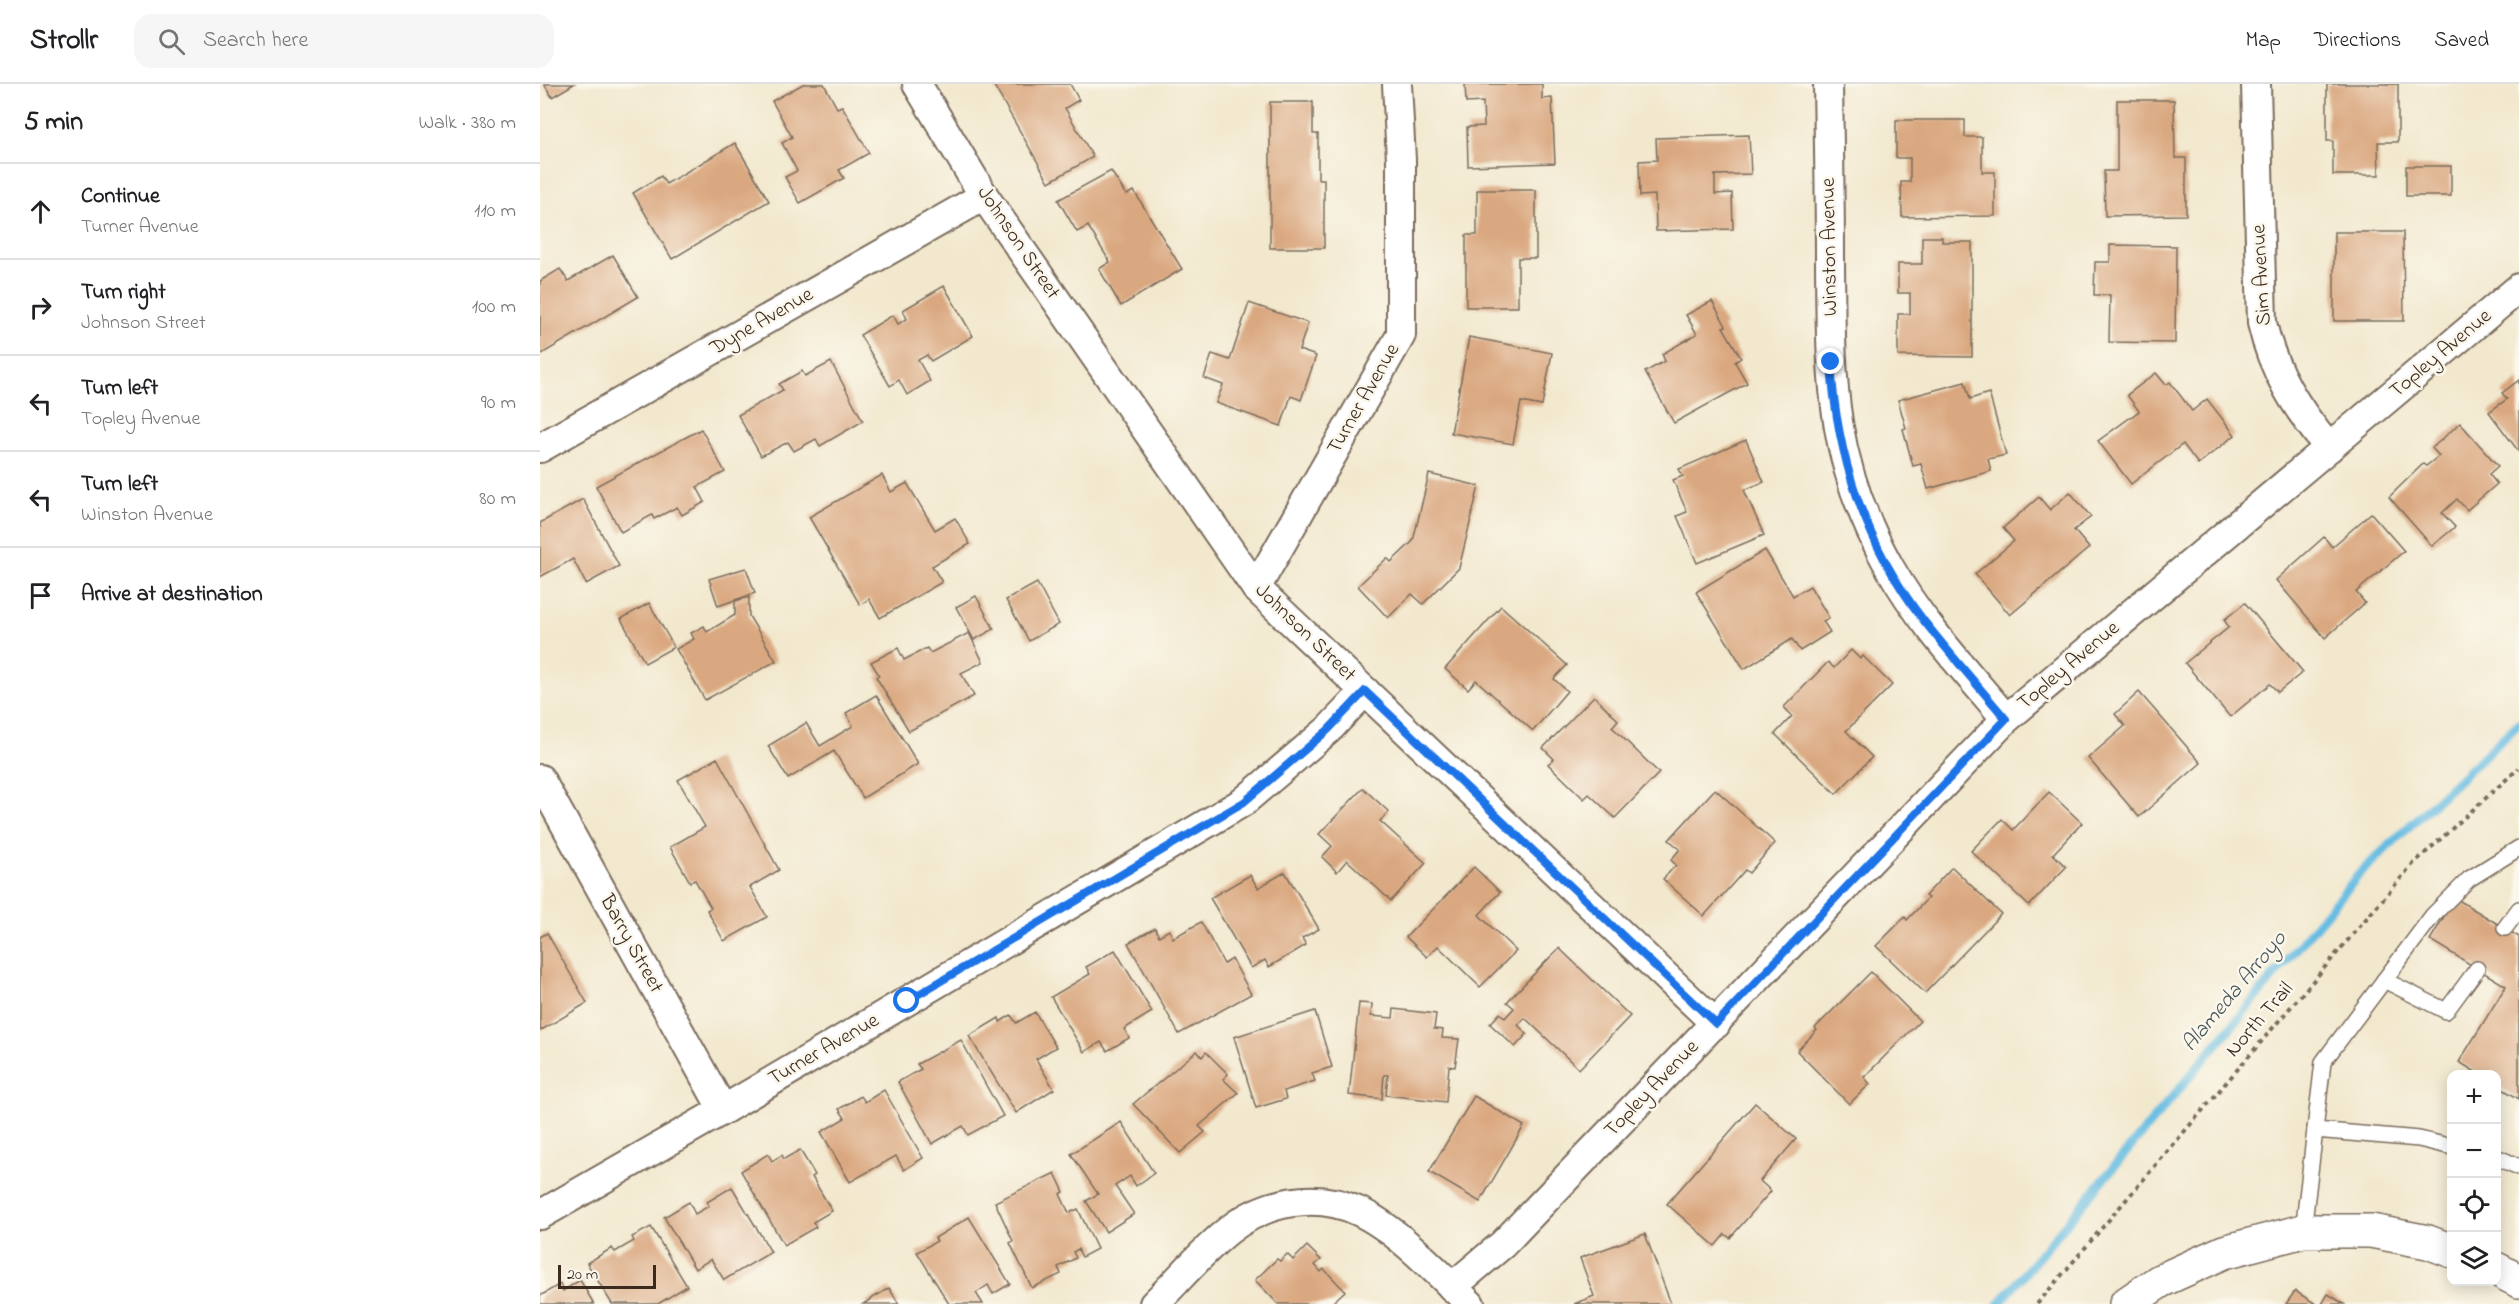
<!DOCTYPE html>
<html lang="en">
<head>
<meta charset="utf-8">
<style>
	:root { --surface:#fff; --page:#f6f6f6; --text:#202124; --muted:#757577; --line:#e0e0e0 }
	body { margin:0; font-family:"Indie Flower",sans-serif; background:var(--page); color:var(--text) }
	.controls { position:absolute; right:18px; bottom:18px; display:grid; overflow:hidden; border-radius:12px; box-shadow:0 3px 15px #0003 }
	.controls button { width:54px; height:54px; display:grid; place-items:center; padding:0; border:0; border-bottom:2px solid var(--line); background:var(--surface); color:var(--text); font:30px sans-serif }
	.scale { position:absolute; left:18px; bottom:15px; width:98px; box-sizing:border-box; padding-left:6px; border:3px solid #3b2a1e; border-top:0; font-size:16px; line-height:21px; white-space:nowrap; color:#3b2a1e; -webkit-text-stroke:4px #fbf7ec; paint-order:stroke }
	.stop { position:absolute; width:18px; height:18px; margin:-14px; border:4px solid #1a73e8; border-radius:50%; background:#fff }
	.stop.end { background:#1a73e8; border-color:#fff; box-shadow:0 2px 6px #0008 }
	.list { margin:0; padding:0; list-style:none }
	h2 { display:flex; justify-content:space-between; align-items:center; height:78px; margin:0; padding:0 24px; font-size:26px }
	h2 small { font-size:20px; font-weight:400; color:var(--muted) }
	.list li { display:grid; grid-template-columns:39px 1fr auto; gap:18px; align-items:center; box-sizing:border-box; height:96px; padding:0 24px; border-top:2px solid var(--line) }
	.list b { display:block; font-size:22px; white-space:nowrap }
	.list p { margin:0; font-size:20px; white-space:nowrap; color:var(--muted) }
	.list em { font-size:20px; font-style:normal; color:var(--muted) }
	.icon { flex:none; width:33px; height:33px; fill:none; stroke:currentColor; stroke-width:2; stroke-linecap:round; stroke-linejoin:round }
	.map { position:relative; flex:none; width:1979px; height:1220px; overflow:hidden }
	header { display:flex; align-items:center; gap:36px; box-sizing:border-box; height:84px; padding:0 30px; background:var(--surface); border-bottom:2px solid var(--line) }
	header strong { font-size:28px }
	nav { display:flex; gap:33px; margin-inline-start:auto; font-size:21px }
	.search { width:420px; height:54px; background:var(--page); display:flex; align-items:center; gap:15px; box-sizing:border-box; padding:0 21px; border-radius:18px; color:var(--muted); font-size:22px }
	main { display:flex }
	aside { flex:1; background:var(--surface) }
	.map>svg:first-child { display:block }
	.lines { fill:none; stroke-linecap:round; stroke-linejoin:round }
	.stream { stroke:#65bce2; stroke-width:9 }
	.building { fill:#daa880 }
	.service-casing { stroke:#7b6c5c; stroke-width:18 }
	.minor-casing { stroke:#7b6c5c; stroke-width:32 }
	.tertiary-casing { stroke:#7b6c5c; stroke-width:36 }
	.path { stroke:#7b6c5c; stroke-width:4; stroke-dasharray:4.5 4.5; stroke-linecap:butt }
	.service { stroke:#fff; stroke-width:15 }
	.minor { stroke:#fff; stroke-width:28 }
	.tertiary { stroke:#fff; stroke-width:33 }
	.route { stroke:#1a73e8; stroke-width:8 }
	.labels { text-anchor:middle; dominant-baseline:central; stroke-width:5; stroke-linejoin:round; paint-order:stroke }
	.street-label { font-size:21px; fill:#3b2a1e; stroke:#fbf7ec }
	.water-label { font-size:22px; font-style:italic; fill:#485659; stroke:#fbf7ec }
</style>
</head>
<body>
<header>
<strong>Strollr</strong>
<div class="search"><svg class="icon" aria-label="search" viewBox="0 0 24 24"><circle cx="10" cy="10" r="6"/><path d="M15 15l6 6"/></svg>Search here</div>
<nav><a>Map</a><a>Directions</a><a>Saved</a></nav>
</header>
<main>
<aside>
<h2>5 min<small>Walk · 380 m</small></h2>
<ul class="list">
<li><svg class="icon" aria-label="ahead" viewBox="0 0 24 24"><path d="M12 20V5M6 11l6-6 6 6"/></svg><div><b>Continue</b><p>Turner Avenue</p></div><em>110 m</em></li>
<li><svg class="icon" aria-label="right" viewBox="0 0 24 24"><path d="M7 20v-9h11M14 6l5 5-5 5"/></svg><div><b>Turn right</b><p>Johnson Street</p></div><em>100 m</em></li>
<li><svg class="icon" aria-label="left" viewBox="0 0 24 24"><path d="M17 20v-9H6M10 6l-5 5 5 5"/></svg><div><b>Turn left</b><p>Topley Avenue</p></div><em>90 m</em></li>
<li><svg class="icon" aria-label="left" viewBox="0 0 24 24"><path d="M17 20v-9H6M10 6l-5 5 5 5"/></svg><div><b>Turn left</b><p>Winston Avenue</p></div><em>80 m</em></li>
<li><svg class="icon" aria-label="arrive" viewBox="0 0 24 24"><path d="M6 21V4h12l-3 4 3 4H6"/></svg><div><b>Arrive at destination</b></div></li>
</ul>
</aside>
<div class="map">
<svg width="1979" height="1220" viewBox="0 0 1979 1220">
	<rect width="100%" height="100%" fill="#fbf7ec"/>
	<filter id="ink" filterUnits="userSpaceOnUse"><feTurbulence type="fractalNoise" baseFrequency=".0167" numOctaves="2"/><feDisplacementMap in="SourceGraphic" scale="12" xChannelSelector="R" yChannelSelector="G"/><feConvolveMatrix kernelMatrix="1 2 1 2 8 2 1 2 1" color-interpolation-filters="sRGB"/></filter>
	<filter id="wash" filterUnits="userSpaceOnUse"><feTurbulence type="fractalNoise" baseFrequency=".008" numOctaves="4" result="noise"/><feDisplacementMap in="SourceGraphic" scale="24" xChannelSelector="R" yChannelSelector="G"/><feGaussianBlur stdDeviation="1.35" result="paint"/><feColorMatrix in="noise" values="0 0 0 0 0 0 0 0 0 0 0 0 0 0 0 0 0 1.4 0 .05"/><feComposite in="paint" operator="in"/></filter>
	<g filter="url(#wash)">
		<rect width="100%" height="100%" fill="#f2e8ce"/>
		<g class="lines">
			<polyline class="stream" points="1459,1220 1821,788 1979,639"/>
		</g>
		<g id="blocks">
			<g class="building">
				<polygon points="4,0 34,0 12,13"/>
				<polygon points="263,0 284,0 297,24 302,22 329,69 299,86 304,94 260,119 245,93 257,87 242,59 252,53 232,17"/>
				<polygon points="453,0 530,0 539,16 525,24 553,73 509,98"/>
				<polygon points="925,0 1002,0 1002,15 1012,14 1015,79 928,82 927,43 944,42 943,18 926,19"/>
				<polygon points="1787,0 1858,0 1858,58 1838,58 1839,91 1793,91 1793,57 1787,57"/>
				<polygon points="1577,16 1634,16 1635,74 1646,74 1646,131 1565,132 1564,87 1577,87"/>
				<polygon points="730,18 773,18 773,50 778,50 778,95 784,95 784,164 730,164"/>
				<polygon points="1356,36 1425,36 1425,53 1442,53 1442,88 1455,88 1455,132 1362,133 1361,98 1370,98 1370,74 1356,74"/>
				<polygon points="1209,51 1211,90 1175,91 1175,110 1192,109 1193,145 1116,147 1115,111 1100,112 1099,77 1117,76 1116,54"/>
				<polygon points="195,59 229,117 132,175 93,109 121,92 126,100"/>
				<rect x="1866" y="82" width="45" height="30"/>
				<polygon points="571,87 586,111 594,107 642,185 581,222 559,185 570,178 548,142 537,148 518,116"/>
				<polygon points="937,106 996,106 996,174 978,174 978,223 926,223 926,151 937,151"/>
				<polygon points="1794,148 1863,148 1864,237 1794,237"/>
				<polygon points="1382,153 1402,153 1402,158 1432,158 1432,273 1358,272 1358,230 1370,230 1370,209 1358,209 1358,180 1382,180"/>
				<polygon points="1570,161 1636,162 1635,259 1569,258 1570,211 1554,211 1555,178 1570,178"/>
				<polygon points="73,171 98,213 0,271 0,197 20,185 28,197"/>
				<polygon points="404,202 433,252 391,277 387,271 378,276 390,297 367,311 359,296 350,302 320,251 353,231 358,240 367,235 363,226"/>
				<polygon points="1172,217 1186,242 1183,243 1201,274 1195,278 1207,299 1134,339 1105,288 1125,277 1122,270 1157,250 1146,231"/>
				<polygon points="709,219 768,239 759,266 776,272 761,316 751,312 741,342 676,319 683,301 664,294 672,270 690,276"/>
				<polygon points="929,253 1012,269 1002,322 981,318 973,360 911,349"/>
				<polygon points="291,278 323,337 280,362 276,355 254,367 248,358 221,372 198,331 243,306 239,300 262,287 265,292"/>
				<polygon points="1616,289 1626,301 1630,298 1652,327 1667,315 1695,351 1658,380 1643,360 1591,400 1558,357 1599,327 1587,311"/>
				<polygon points="1979,296 1979,368 1949,328 1967,315 1962,309"/>
				<polygon points="1425,298 1430,315 1449,309 1466,371 1448,375 1451,387 1388,405 1381,380 1373,382 1363,345 1366,344 1358,316"/>
				<polygon points="1920,339 1958,382 1949,390 1957,400 1927,426 1917,415 1902,429 1915,443 1892,462 1849,413 1883,380 1886,382 1899,372 1892,364"/>
				<polygon points="161,345 185,388 157,403 165,418 142,431 137,423 114,435 112,431 81,448 56,402"/>
				<polygon points="1206,356 1224,398 1204,406 1224,451 1157,479 1137,432 1147,428 1133,396 1143,392 1139,385"/>
				<polygon points="889,390 939,402 919,484 883,520 872,510 848,534 818,502 847,474 851,478 873,457"/>
				<polygon points="342,391 351,408 367,399 395,446 415,434 430,460 392,482 402,498 340,534 329,515 320,521 269,433"/>
				<polygon points="1530,408 1551,433 1534,446 1549,464 1470,531 1435,490 1474,457 1463,444 1499,413 1510,426"/>
				<polygon points="43,415 79,482 46,500 33,475 0,493 0,439"/>
				<polygon points="1831,429 1864,467 1816,508 1825,519 1785,554 1736,496 1784,453 1792,463"/>
				<polygon points="1225,466 1253,512 1270,502 1289,534 1283,537 1290,548 1260,567 1252,555 1204,585 1156,508"/>
				<polygon points="206,484 215,509 178,522 169,495"/>
				<polygon points="497,499 519,540 489,557 466,516"/>
				<polygon points="436,512 454,545 434,556 416,523"/>
				<polygon points="209,513 209,532 236,577 165,616 136,565 154,555 151,549 164,542 167,548 195,531 195,517"/>
				<polygon points="109,519 134,563 105,579 81,535"/>
				<polygon points="1705,519 1763,588 1738,608 1730,600 1690,633 1645,579 1689,543 1684,536"/>
				<polygon points="961,522 1027,581 1014,595 1027,607 993,647 936,596 928,605 905,585"/>
				<polygon points="429,549 443,578 421,589 434,612 369,647 336,593 339,591 331,578 358,564 364,576 387,564 390,569"/>
				<polygon points="1311,566 1320,575 1323,572 1352,601 1306,647 1332,673 1296,710 1235,650 1252,632 1244,623 1288,578 1294,584"/>
				<polygon points="1599,608 1661,679 1599,733 1548,674 1585,642 1575,630"/>
				<polygon points="336,611 378,680 323,714 294,667 248,695 228,662 266,639 280,662 313,642 306,629"/>
				<polygon points="1054,612 1078,636 1072,643 1119,689 1075,734 1049,710 1044,715 1008,680 1014,675 1003,664"/>
				<polygon points="177,674 239,786 210,803 227,833 184,857 167,826 171,824 155,796 150,798 130,763 165,743 138,696"/>
				<polygon points="823,704 849,728 840,737 886,779 851,817 807,776 797,788 782,773 792,762 779,750"/>
				<polygon points="1175,705 1235,759 1209,789 1205,786 1164,832 1123,795 1136,781 1131,776 1140,765 1129,756"/>
				<polygon points="1509,708 1542,739 1513,770 1526,783 1489,822 1431,767 1462,735 1473,746"/>
				<polygon points="934,783 960,808 939,831 976,867 940,903 898,862 887,873 866,853"/>
				<polygon points="1412,783 1461,830 1385,909 1336,862 1365,833 1367,836 1388,814 1385,812"/>
				<polygon points="745,788 779,845 762,854 766,861 729,883 725,876 711,884 670,814 710,791 718,804"/>
				<polygon points="1915,814 1979,853 1979,1015 1956,1001 1956,990 1939,990 1919,978 1966,902 1890,856"/>
				<polygon points="661,838 684,880 692,875 711,910 639,950 588,859 615,844 619,852 629,846 633,854"/>
				<polygon points="7,849 47,919 0,947 0,853"/>
				<polygon points="1019,864 1090,932 1039,985 985,934 978,941 987,950 975,963 950,940 960,929 965,934 974,924 967,918"/>
				<polygon points="575,866 612,928 584,945 589,954 567,967 561,958 544,968 511,913 550,890 546,883"/>
				<polygon points="1331,888 1380,937 1324,993 1330,1000 1309,1020 1257,967 1277,946 1275,944"/>
				<polygon points="819,919 832,920 831,932 853,934 854,925 896,930 894,945 903,946 902,954 919,955 915,983 909,982 906,1018 846,1011 848,991 844,991 842,1015 809,1011"/>
				<polygon points="775,927 792,983 772,989 775,997 744,1007 746,1015 716,1024 694,953"/>
				<polygon points="495,928 516,963 496,975 514,1005 476,1029 429,952 459,934 460,938 471,931 476,939"/>
				<polygon points="421,956 463,1032 428,1051 423,1042 392,1060 358,998 381,985 377,980"/>
				<polygon points="657,967 662,973 666,968 688,990 683,995 698,1009 659,1042 665,1048 640,1069 593,1020"/>
				<polygon points="344,1006 383,1074 364,1086 356,1072 310,1098 281,1048 305,1034 299,1025 321,1012 325,1018"/>
				<polygon points="934,1012 984,1042 940,1118 889,1088"/>
				<polygon points="1215,1019 1256,1055 1220,1097 1231,1107 1190,1154 1185,1150 1175,1162 1127,1120"/>
				<polygon points="581,1038 614,1089 596,1102 590,1092 575,1102 594,1130 566,1148 546,1117 558,1110 531,1070"/>
				<polygon points="260,1066 275,1091 272,1093 292,1127 273,1138 276,1143 244,1161 201,1087 228,1070 232,1077 242,1071 244,1075"/>
				<polygon points="515,1089 524,1108 520,1110 529,1129 538,1125 557,1165 542,1173 538,1165 533,1168 536,1174 518,1183 521,1190 492,1204 470,1159 473,1157 455,1118"/>
				<polygon points="192,1103 231,1168 184,1196 171,1175 155,1185 124,1133 149,1118 155,1130 169,1122 167,1118"/>
				<polygon points="429,1133 470,1200 453,1210 448,1201 436,1209 443,1220 409,1220 377,1168 397,1157 395,1154"/>
				<polygon points="111,1143 147,1202 118,1220 72,1220 47,1179 72,1164 75,1168 94,1157 92,1153"/>
				<polygon points="1105,1150 1131,1220 1034,1220 1054,1212 1040,1174"/>
				<polygon points="767,1162 781,1176 775,1181 781,1188 784,1185 805,1207 791,1220 738,1220 715,1196 737,1175 740,1177 747,1170 753,1176"/>
				<polygon points="40,1196 54,1220 0,1220 0,1212 20,1200 23,1207"/>
				<polygon points="349,1204 359,1220 323,1220"/>
				<polygon points="1755,1207 1776,1220 1746,1220"/>
				<polygon points="1788,1210 1804,1220 1782,1220"/>
			</g>
		</g>
	</g>
	<g filter="url(#ink)">
		<use href="#blocks" fill-opacity="0" stroke="#7b6c5c" stroke-width="1.5"/>
		<g class="lines">
			<defs>
				<g id="service">
					<polyline points="1965,844 1979,825"/>
					<polyline points="1844,896 1906,927 1937,885"/>
					<polyline points="1775,1046 1783,978 1893,831 1929,795 1979,764"/>
					<polyline points="1956,1073 1979,1083"/>
					<polyline points="1763,1147 1775,1046 1879,1055 1912,1063"/>
				</g>
				<g id="minor">
					<polyline points="377,0 444,112 716,504 1176,940"/>
					<path d="M1288,0C1289,59 1290,118 1290,177C1291,296 1289,376 1350,484C1381,539 1425,586 1466,635"/>
					<path d="M1716,0L1722,239C1733,288 1757,325 1789,364"/>
					<polyline points="0,364 444,112"/>
					<polyline points="716,504 861,251 861,76 857,0"/>
					<polyline points="0,695 183,1026"/>
					<polyline points="0,1131 183,1026 703,718 788,646 825,607"/>
					<polyline points="912,1203 963,1160 1466,635 1979,204"/>
					<path d="M614,1220C639,1196 661,1168 689,1146C724,1118 775,1107 818,1127C856,1144 899,1190 930,1220"/>
				</g>
				<g id="tertiary">
					<polyline points="1956,1185 1979,1197"/>
					<polyline points="1586,1220 1620,1197 1684,1168 1763,1147 1831,1147 1888,1158 1912,1167"/>
				</g>
			</defs>
			<use href="#service" class="service-casing"/>
			<use href="#minor" class="minor-casing"/>
			<use href="#tertiary" class="tertiary-casing"/>
			<polyline class="path" points="1497,1220 1873,780 1979,684"/>
			<use href="#service" class="service"/>
			<use href="#minor" class="minor"/>
			<use href="#tertiary" class="tertiary"/>
		</g>
	</g>
	<g class="lines" filter="url(#ink)">
		<path class="route" d="M367,917L704,718L788,646L825,607L1176,940L1466,635C1438,602 1410,570 1384,537C1326,462 1296,372 1291,278"/>
	</g>
	<g class="labels">
		<g class="street-label">
			<text transform="translate(478 159) rotate(56)">Johnson Street</text>
			<text transform="translate(1290 163) rotate(-91)">Winston Avenue</text>
			<text transform="translate(1722 191) rotate(-93)">Sim Avenue</text>
			<text transform="translate(222 238) rotate(-30)">Dyne Avenue</text>
			<text transform="translate(1901 270) rotate(-40)">Topley Avenue</text>
			<text transform="translate(824 315) rotate(-60)">Turner Avenue</text>
			<text transform="translate(765 549) rotate(44)">Johnson Street</text>
			<text transform="translate(1529 582) rotate(-40)">Topley Avenue</text>
			<text transform="translate(91 860) rotate(61)">Barry Street</text>
			<text transform="translate(1720 936) rotate(-49)">North Trail</text>
			<text transform="translate(284 966) rotate(-30)">Turner Avenue</text>
			<text transform="translate(1112 1005) rotate(-46)">Topley Avenue</text>
		</g>
		<g class="water-label">
			<text transform="translate(1695 908) rotate(-50)">Alameda Arroyo</text>
		</g>
	</g>
</svg>
<div class="controls">
<button>+</button>
<button>−</button>
<button><svg class="icon" aria-label="locate" viewBox="0 0 24 24"><circle cx="12" cy="12" r="6"/><path d="M12 2v4M12 18v4M2 12h4M18 12h4"/></svg></button>
<button><svg class="icon" aria-label="layers" viewBox="0 0 24 24"><path d="M12 4l9 5-9 5-9-5zM3 14l9 5 9-5"/></svg></button>
</div>
<div class="scale">20 m</div>
<div class="stop" style="left:367px;top:917px"></div>
<div class="stop end" style="left:1291px;top:278px"></div>
</div>
</main>
</body>
</html>
